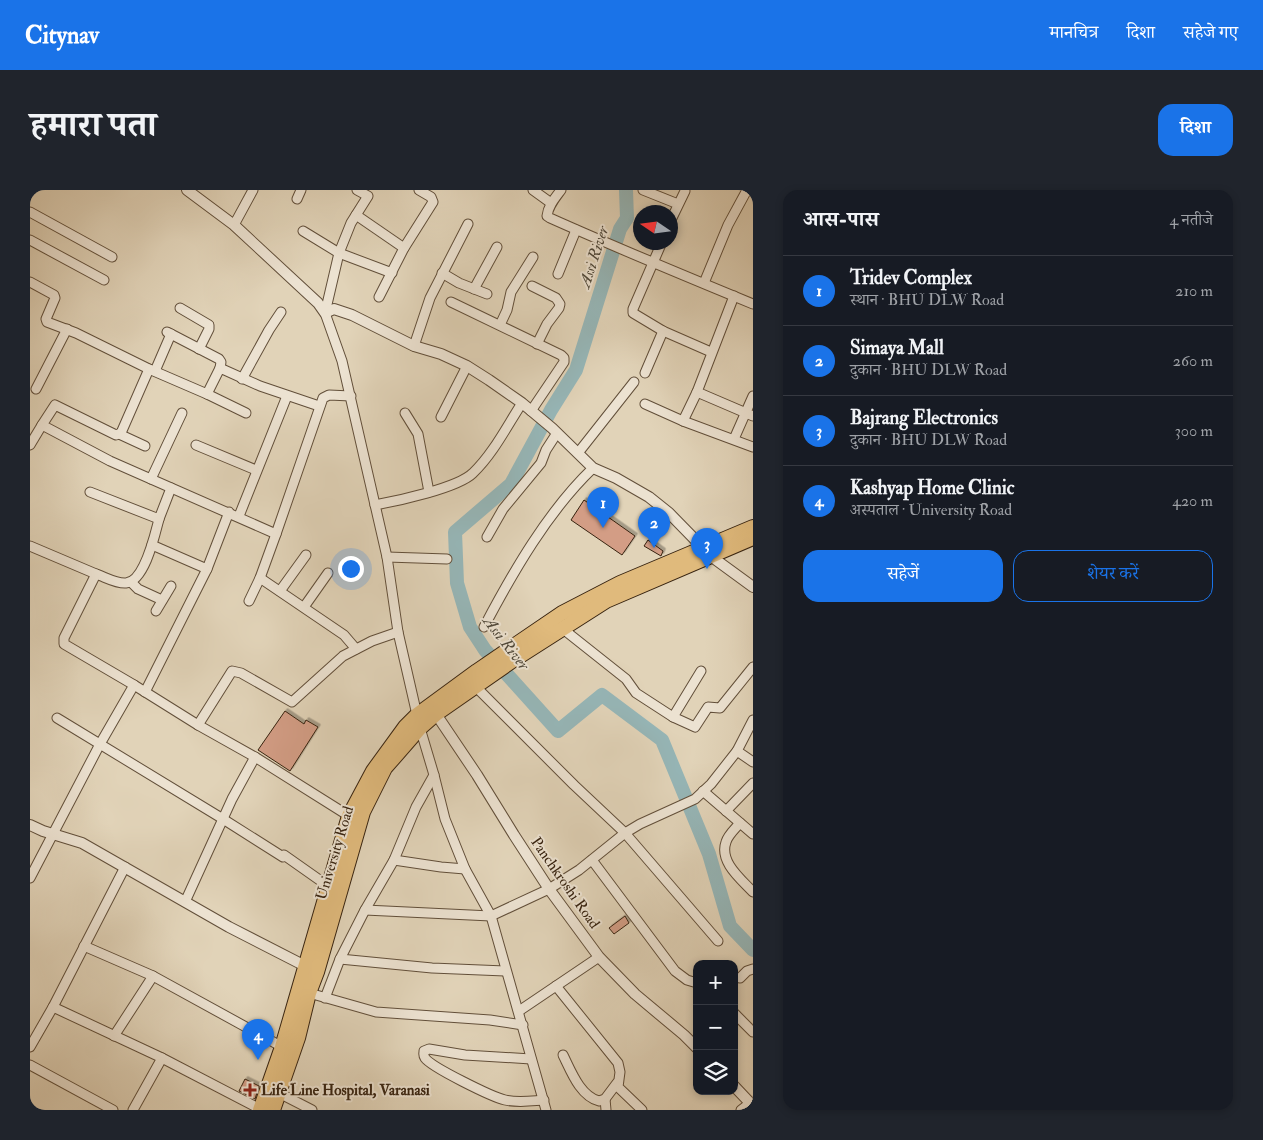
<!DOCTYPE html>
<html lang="hi">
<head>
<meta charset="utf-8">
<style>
	:root { --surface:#171b24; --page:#20242c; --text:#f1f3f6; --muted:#9ea1a6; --line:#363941; --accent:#1a73e8 }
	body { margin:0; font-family:"IM FELL Double Pica","Noto Serif Devanagari",serif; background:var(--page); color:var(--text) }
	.controls { position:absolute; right:15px; bottom:15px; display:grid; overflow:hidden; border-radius:10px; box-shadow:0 2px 8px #0003 }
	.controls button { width:45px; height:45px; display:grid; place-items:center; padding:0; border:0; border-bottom:1px solid var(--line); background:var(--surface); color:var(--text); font:25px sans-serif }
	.compass { position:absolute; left:603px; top:15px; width:45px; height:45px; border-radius:50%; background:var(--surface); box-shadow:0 2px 8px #0003; rotate:283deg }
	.you { position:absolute; left:320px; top:378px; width:18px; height:18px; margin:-12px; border:4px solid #fff; border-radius:50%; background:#1a73e8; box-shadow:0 0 0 8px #1a73e833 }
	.badge { display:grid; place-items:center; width:32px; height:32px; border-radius:50%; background:var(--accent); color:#fff; font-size:16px; font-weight:700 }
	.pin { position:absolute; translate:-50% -41px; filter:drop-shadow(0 1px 2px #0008) }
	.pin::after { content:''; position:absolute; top:26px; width:18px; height:15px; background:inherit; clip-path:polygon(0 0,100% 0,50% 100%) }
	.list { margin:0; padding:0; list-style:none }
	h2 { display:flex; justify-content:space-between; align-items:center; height:65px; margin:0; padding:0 20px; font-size:21px }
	h2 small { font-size:16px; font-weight:400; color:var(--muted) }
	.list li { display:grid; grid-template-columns:32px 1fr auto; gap:15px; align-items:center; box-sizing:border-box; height:70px; padding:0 20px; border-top:1px solid var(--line) }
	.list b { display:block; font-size:19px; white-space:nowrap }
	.list p { margin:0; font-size:16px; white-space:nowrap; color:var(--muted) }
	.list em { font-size:16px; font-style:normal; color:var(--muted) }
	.actions { display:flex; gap:10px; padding:15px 20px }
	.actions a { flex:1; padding:11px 0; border:1px solid var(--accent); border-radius:15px; text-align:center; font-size:18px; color:var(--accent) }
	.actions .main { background:var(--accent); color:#fff }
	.icon { flex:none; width:28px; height:28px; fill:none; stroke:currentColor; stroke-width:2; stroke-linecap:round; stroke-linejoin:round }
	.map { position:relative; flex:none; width:723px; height:920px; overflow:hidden; border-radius:15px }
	header { display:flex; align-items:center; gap:30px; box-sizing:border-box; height:70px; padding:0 25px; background:var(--accent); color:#fff }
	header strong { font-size:24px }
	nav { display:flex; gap:28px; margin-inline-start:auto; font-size:18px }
	.intro { display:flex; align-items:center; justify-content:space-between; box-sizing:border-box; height:120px; padding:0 30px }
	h1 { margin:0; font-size:35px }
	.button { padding:12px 22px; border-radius:15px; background:var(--accent); color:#fff; font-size:18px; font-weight:700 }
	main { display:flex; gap:30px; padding:0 30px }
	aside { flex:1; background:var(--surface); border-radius:15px; box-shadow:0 2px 8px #0003 }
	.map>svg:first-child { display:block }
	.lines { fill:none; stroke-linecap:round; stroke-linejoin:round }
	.river { stroke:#96b6b7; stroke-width:14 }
	.building { fill:#d39d85; stroke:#372310; filter:url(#shadow) }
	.minor-casing { stroke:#624f3a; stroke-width:11 }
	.tertiary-casing { stroke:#624f3a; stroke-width:12 }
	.primary-casing { stroke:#372310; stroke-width:16 }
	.minor { stroke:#ece2d1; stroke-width:9 }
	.tertiary { stroke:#ece2d1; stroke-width:10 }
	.primary { stroke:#e0ba7c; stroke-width:14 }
	.poi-dot { fill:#8f2418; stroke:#ece2d1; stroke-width:2 }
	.labels { text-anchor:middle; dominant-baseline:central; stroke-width:4; stroke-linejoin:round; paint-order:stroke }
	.street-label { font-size:15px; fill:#372310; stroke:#ece2d1 }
	.poi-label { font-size:15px; font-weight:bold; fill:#372310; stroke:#ece2d1; text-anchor:start }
	.water-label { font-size:16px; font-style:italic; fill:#4f483a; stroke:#ece2d1 }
</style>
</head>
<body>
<header>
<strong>Citynav</strong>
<nav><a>मानचित्र</a><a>दिशा</a><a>सहेजे गए</a></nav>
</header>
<div class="intro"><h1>हमारा पता</h1><a class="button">दिशा</a></div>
<main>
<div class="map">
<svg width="723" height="920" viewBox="0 0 723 920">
	<defs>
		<filter id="shadow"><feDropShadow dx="2.5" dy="-2.5" stdDeviation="0" flood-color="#0004"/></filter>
	</defs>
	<rect width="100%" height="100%" fill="#e1d3b8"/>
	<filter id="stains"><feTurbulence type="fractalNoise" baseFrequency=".004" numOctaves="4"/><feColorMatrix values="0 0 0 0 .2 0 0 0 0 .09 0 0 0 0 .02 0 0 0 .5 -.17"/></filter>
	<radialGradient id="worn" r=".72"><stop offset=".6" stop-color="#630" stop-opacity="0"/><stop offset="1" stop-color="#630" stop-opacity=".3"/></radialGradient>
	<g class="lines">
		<polyline class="river" points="596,0 597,28 590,39 546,180 521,220 481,294 425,342 427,393 440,437 455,460 528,541 572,505 632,550 679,664 700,736 723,760"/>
	</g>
	<g class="building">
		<polygon points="554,310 605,346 592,365 541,330"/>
		<polygon points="618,350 633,361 631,366 614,356"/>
		<polygon points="255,521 274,534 276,530 288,537 260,581 228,560"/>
		<polygon points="595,726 599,733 584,744 579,738"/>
		<polygon points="215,889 229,896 225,909 209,901"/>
	</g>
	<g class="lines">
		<defs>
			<g id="minor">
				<polyline points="327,0 338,6 321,33 309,63 295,123 312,171 357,367 368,442 390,538 404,585 415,629 435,679 461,726 516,920"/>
				<polyline points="503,0 521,13"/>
				<path d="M531,0C525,8 518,16 517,26L520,28C587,58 655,86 723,114"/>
				<polyline points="613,0 648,14"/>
				<polyline points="267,9 271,0"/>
				<polyline points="0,22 82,67"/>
				<polyline points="326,25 374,58"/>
				<polyline points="640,32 655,1"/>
				<polyline points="204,35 223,0"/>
				<polyline points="273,41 309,63 362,83"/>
				<polyline points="0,50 74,90"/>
				<polyline points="632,52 603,119 603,123 633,141 681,162"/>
				<polyline points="412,83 429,93 457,104"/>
				<polyline points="528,84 546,40"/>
				<polyline points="0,92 24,105 25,108 16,129 17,132 46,143 119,179 177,204 190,178 230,196 289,216"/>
				<polyline points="674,93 698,35 717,0"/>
				<polyline points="502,96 526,108 530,114 529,118 517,134 507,154"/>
				<polyline points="444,99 467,57"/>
				<polyline points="704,106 667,202 723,226"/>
				<polyline points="349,107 374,58 403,12 401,7 389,0"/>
				<polyline points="421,112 531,165 534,168 534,172 501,221"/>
				<polyline points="150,118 179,135 179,139 169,159"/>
				<polyline points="470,135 477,120 481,102 503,67"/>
				<polyline points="137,142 189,169 191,172 190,178"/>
				<polyline points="384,156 400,108 438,34"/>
				<polyline points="119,179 91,243 86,245 25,215 12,235 80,271 246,344"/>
				<polyline points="125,181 141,144"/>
				<polyline points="615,183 633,141"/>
				<polyline points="212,189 239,140 251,122"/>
				<polyline points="6,199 37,139"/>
				<polyline points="177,204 216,223"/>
				<polyline points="615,214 653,231 723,257"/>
				<polyline points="375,223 388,244 399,302"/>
				<polyline points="411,227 437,176"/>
				<polyline points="653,231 667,202"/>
				<polyline points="89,244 115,256"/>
				<polyline points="704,249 723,206"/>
				<polyline points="0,255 12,235"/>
				<polyline points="166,255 226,280"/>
				<polyline points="548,263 604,192"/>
				<polyline points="121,289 152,223"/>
				<polyline points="60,302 129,329 141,298"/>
				<path d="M345,315C367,311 428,298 443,283C463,264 477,236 492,213"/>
				<polyline points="209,326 257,206"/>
				<path d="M129,329C125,344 115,391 96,393C87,394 75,387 66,384L34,448V454L104,495L168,535L225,567L319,626"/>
				<polyline points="457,347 473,319 511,273 516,260 527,243"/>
				<polyline points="122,355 177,379 199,322"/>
				<polyline points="0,356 66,384"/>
				<polyline points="357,367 417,369"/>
				<polyline points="230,388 314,445 326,459"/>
				<polyline points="101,392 108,399 132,410"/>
				<polyline points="250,401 276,365"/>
				<polyline points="219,411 230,388 246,344 293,208 299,205 321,206"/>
				<polyline points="274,417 298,383"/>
				<polyline points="126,421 141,396"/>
				<path d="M454,437C483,382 518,321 563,278"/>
				<polyline points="533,439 596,489 606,503 643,527 665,537 678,517 690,518 723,477"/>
				<polyline points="446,497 544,595 595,643 688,751"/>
				<polyline points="115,502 177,379"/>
				<polyline points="643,527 671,481"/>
				<polyline points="27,528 193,629 253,667"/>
				<polyline points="168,535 202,481 211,483 262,512 313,466 342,451 368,442"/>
				<polyline points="707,561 723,572"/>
				<polyline points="673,601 723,644"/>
				<polyline points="696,621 723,593"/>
				<path d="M710,633C705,639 698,645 696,652C689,672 711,689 723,702"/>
				<polyline points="254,665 298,696"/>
				<polyline points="364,670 411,677 435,679"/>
				<polyline points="562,670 645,781 657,790 667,793"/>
				<polyline points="0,688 70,554 104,495"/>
				<polyline points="155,712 202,609 225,567"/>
				<polyline points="335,720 461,726 519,699 549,680 595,643 610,634 665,609 681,594 707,561 723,530"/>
				<polyline points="54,756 123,786 256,859"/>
				<polyline points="310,769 402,778 475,781"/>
				<polyline points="710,788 717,781 723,779"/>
				<polyline points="526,796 588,873 590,882 588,897 612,920"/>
				<polyline points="279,803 346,822 460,830 493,835"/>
				<polyline points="295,808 310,769 335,720 364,670 386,617 404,585"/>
				<polyline points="23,817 130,867 232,920"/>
				<polyline points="489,821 569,767"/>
				<polyline points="704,823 723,842"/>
				<polyline points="84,846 123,786"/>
				<polyline points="0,857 23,817 95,677"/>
				<path d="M533,865C541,881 550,906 569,911L575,909L587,893"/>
				<path d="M501,869L435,865L399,859L394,861C394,864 393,865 395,868C401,877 462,907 475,910C488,913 500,911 514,910"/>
				<polyline points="0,875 83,920"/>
				<polyline points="249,903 282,920"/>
				<polyline points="575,909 576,920"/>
				<polyline points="103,920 132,868"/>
				<polyline points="711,920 720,913"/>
			</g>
			<g id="tertiary">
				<polyline points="157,0 204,35 288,113 295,123 304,119 322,125 384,156 411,164 437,176 459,190 492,213 522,238 563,278 586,288 619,307 639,323 682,367 723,397"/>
				<polyline points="406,524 447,585 484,645 519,699 569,767 605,804 654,845 667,858"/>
				<polyline points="0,635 13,641 52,653 199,737 281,779"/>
				<polyline points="704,896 723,916"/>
			</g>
			<g id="primary">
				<polyline points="230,920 252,857 319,626 343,581 375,537 387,525 447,481 532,423 590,393 723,337"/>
				<polyline points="243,920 268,848 279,803 287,782 333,622 355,578 390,538 406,524 482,471 576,411 723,348"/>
			</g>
		</defs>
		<use href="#minor" class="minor-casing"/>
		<use href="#tertiary" class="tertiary-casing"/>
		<use href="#primary" class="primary-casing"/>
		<use href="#minor" class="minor"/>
		<use href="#tertiary" class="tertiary"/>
		<use href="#primary" class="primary"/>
	</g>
	<path class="poi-dot" d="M217.5 892.5h5v5h5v5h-5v5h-5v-5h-5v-5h5z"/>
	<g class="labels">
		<g class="street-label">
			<text transform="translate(305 663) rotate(-73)">University Road</text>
			<text transform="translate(535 693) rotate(55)">Panchkroshi Road</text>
		</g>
		<g class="poi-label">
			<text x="231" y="900">Life Line Hospital, Varanasi</text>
		</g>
		<g class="water-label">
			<text transform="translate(564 67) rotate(-72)">Assi River</text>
			<text transform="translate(476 453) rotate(52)">Assi River</text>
		</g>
	</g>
	<rect width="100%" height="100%" filter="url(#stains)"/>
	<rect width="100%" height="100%" fill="url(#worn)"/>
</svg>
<div class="controls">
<button>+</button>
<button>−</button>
<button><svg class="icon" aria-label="layers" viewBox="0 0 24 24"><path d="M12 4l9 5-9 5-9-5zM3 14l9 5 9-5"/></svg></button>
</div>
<svg class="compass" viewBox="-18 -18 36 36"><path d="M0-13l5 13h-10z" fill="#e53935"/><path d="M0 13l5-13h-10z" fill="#9ea1a6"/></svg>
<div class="you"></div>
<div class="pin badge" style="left:573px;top:338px">1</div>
<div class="pin badge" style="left:624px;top:358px">2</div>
<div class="pin badge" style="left:677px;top:379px">3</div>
<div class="pin badge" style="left:228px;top:870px">4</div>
</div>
<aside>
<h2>आस-पास<small>4 नतीजे</small></h2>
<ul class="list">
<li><span class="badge">1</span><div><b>Tridev Complex</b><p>स्थान · BHU DLW Road</p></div><em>210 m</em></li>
<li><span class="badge">2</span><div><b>Simaya Mall</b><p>दुकान · BHU DLW Road</p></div><em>260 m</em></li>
<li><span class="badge">3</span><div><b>Bajrang Electronics</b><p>दुकान · BHU DLW Road</p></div><em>300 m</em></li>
<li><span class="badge">4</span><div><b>Kashyap Home Clinic</b><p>अस्पताल · University Road</p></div><em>420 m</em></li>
</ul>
<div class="actions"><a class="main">सहेजें</a><a>शेयर करें</a></div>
</aside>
</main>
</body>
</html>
